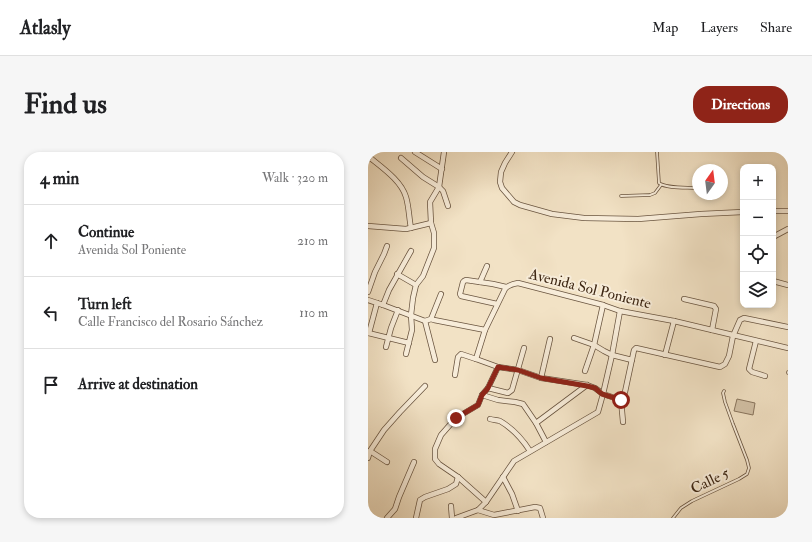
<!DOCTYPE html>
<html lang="en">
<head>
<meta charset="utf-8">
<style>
	:root { --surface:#fff; --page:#f6f6f6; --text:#202124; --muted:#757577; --line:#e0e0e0; --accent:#8f2418 }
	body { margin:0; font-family:"IM FELL Double Pica",serif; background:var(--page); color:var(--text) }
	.controls { position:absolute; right:12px; top:12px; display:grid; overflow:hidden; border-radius:8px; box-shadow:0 2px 6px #0003 }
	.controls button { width:36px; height:36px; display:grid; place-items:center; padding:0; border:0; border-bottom:1px solid var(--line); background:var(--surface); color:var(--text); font:20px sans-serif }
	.compass { position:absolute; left:324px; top:12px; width:36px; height:36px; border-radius:50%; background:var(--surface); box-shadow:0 2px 6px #0003; rotate:14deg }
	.stop { position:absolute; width:12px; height:12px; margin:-9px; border:3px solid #8f2418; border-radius:50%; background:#fff }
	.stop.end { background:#8f2418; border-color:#fff; box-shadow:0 1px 4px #0008 }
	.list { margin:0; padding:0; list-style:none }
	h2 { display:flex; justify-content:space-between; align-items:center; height:52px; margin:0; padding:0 16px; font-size:17px }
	h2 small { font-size:13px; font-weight:400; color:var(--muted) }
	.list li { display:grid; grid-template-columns:26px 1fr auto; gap:12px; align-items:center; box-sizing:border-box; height:72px; padding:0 16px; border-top:1px solid var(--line) }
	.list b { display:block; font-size:15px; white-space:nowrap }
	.list p { margin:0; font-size:13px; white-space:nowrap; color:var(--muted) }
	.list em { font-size:13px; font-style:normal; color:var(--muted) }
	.icon { flex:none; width:22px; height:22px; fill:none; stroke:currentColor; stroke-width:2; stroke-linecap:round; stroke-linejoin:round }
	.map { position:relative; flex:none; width:420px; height:366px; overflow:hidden; border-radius:16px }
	header { display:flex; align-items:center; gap:24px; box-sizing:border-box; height:56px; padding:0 20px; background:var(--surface); border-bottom:1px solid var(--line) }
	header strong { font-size:19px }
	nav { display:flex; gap:22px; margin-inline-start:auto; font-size:14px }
	.intro { display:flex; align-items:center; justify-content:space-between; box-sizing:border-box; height:96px; padding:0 24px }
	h1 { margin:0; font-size:28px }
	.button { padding:10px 18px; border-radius:16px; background:var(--accent); color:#fff; font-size:14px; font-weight:700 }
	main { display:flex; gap:24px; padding:0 24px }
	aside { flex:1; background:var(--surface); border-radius:16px; box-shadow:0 2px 6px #0003 }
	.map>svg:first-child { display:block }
	.green { fill:#d3c2a7; stroke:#88745d }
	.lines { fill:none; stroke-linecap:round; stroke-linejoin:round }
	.service-casing { stroke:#6a5540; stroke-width:3.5 }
	.minor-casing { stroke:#6a5540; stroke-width:6 }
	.service { stroke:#f7ecd9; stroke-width:2 }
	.minor { stroke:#f7ecd9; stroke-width:4.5 }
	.route { stroke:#8f2418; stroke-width:5 }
	.labels { text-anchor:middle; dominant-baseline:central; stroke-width:4; stroke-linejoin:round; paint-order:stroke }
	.street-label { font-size:15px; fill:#3d2613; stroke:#f7ecd9 }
</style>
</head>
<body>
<header>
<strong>Atlasly</strong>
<nav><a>Map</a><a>Layers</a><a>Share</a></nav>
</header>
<div class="intro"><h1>Find us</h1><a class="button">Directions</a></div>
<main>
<aside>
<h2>4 min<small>Walk · 320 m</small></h2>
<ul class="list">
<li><svg class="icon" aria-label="ahead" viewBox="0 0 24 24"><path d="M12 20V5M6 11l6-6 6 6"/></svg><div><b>Continue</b><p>Avenida Sol Poniente</p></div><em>210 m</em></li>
<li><svg class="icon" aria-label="left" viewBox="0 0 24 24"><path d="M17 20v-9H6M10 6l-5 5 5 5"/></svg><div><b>Turn left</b><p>Calle Francisco del Rosario Sánchez</p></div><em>110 m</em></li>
<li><svg class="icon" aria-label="arrive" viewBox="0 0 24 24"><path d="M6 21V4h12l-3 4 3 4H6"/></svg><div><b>Arrive at destination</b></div></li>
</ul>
</aside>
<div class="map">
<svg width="420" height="366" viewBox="0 0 420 366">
	<rect width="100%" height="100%" fill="#f2e2c5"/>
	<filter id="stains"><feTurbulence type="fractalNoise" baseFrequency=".005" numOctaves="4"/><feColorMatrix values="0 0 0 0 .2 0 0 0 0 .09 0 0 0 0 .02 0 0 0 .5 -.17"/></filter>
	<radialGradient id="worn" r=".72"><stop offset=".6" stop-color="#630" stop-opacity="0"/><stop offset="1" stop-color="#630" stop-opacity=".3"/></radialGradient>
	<polygon class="green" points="369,247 387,251 385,263 366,259"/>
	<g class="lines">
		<defs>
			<g id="service">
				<path d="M289,0L291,31C299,37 320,35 330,36"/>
				<polyline points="253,44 282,43 287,41 293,33"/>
				<polyline points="420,221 420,220"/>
				<polyline points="305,366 313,356 324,349 371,327 379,322 381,316 379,308 365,272 357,250 355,241 356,239"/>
			</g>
			<g id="minor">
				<polyline points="47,0 74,17"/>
				<polyline points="144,0 137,11 133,20 132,30 134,36 146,50 152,53 184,62 216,66 270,67 333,62 375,60"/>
				<path d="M0,4C13,15 33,28 38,45C41,55 41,66 43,76"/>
				<polyline points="33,6 55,25 71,35 75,39 80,54"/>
				<polyline points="405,59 420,59"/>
				<polyline points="0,74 38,77 63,71"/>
				<polyline points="405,85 420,77"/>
				<polyline points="29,122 48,133"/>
				<polyline points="405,129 420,133"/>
				<polyline points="112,130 119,114"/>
				<polyline points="0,140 7,120 16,102 19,94"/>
				<polyline points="316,147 346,154 348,157 344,178"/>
				<polyline points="0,148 15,153 57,169 63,167 66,168 117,178"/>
				<polyline points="129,152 93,144 92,142 95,130 96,129 98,128 125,132 138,135"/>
				<polyline points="15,153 21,138 43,99"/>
				<polyline points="252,159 244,203 235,242 253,248"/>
				<polyline points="63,167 73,142"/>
				<polyline points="57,169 67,208"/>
				<polyline points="0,181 41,191"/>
				<polyline points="1,181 9,151"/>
				<polyline points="206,186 226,193 236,199 244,203 264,208"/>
				<polyline points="388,189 381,217 384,220 397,224"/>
				<polyline points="18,195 23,176 30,158"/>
				<polyline points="38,202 44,178 43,163 45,146 48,133 55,124 66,96 66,81 63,71 62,50 71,35 76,0"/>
				<polyline points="297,203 306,169"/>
				<polyline points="217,219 226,193 235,153"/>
				<polyline points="87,223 90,205 93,202 108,207"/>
				<polyline points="173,226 182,187"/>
				<polyline points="120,236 140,241 144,238 156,196"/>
				<polyline points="114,243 130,248 147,250 155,252 168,271 178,290"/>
				<path d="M122,267C125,268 129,268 132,269C144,276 155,288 162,299"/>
				<polyline points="255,270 253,248 257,240 266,198 268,196 352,215 357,212 361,204 365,184 372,168 376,166 420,175"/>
				<polyline points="168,271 219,233"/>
				<polyline points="0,306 2,299"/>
				<polyline points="19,310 2,299 16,278 32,260 57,234"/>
				<polyline points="135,325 144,342 150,359"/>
				<polyline points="118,350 90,325 71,312 67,307 67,297 73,283 88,266 110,253 114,243 120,236 130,215"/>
				<polyline points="83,354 84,366"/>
				<polyline points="110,358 126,363 167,355 172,356 175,366"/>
				<polyline points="19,366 27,357 31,345 46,310"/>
				<polyline points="48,366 52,348 57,345 80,337 88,332 90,325"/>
				<path d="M88,366L110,358L118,350L146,309L230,260L235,242L227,236L219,233L173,226L150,218L130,215L108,207L117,178L137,137C140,133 144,132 150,131L235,153L252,159L306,169L420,196"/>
			</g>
		</defs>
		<use href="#service" class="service-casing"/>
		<use href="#minor" class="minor-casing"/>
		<use href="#service" class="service"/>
		<use href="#minor" class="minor"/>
	</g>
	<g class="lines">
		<polyline class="route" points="88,266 110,253 114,243 120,236 130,215 150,218 173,226 219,234 227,236 234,242 253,248"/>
	</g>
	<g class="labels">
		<g class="street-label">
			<text transform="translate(222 137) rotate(14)">Avenida Sol Poniente</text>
			<text transform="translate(342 329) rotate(-26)">Calle 5</text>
		</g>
	</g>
	<rect width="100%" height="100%" filter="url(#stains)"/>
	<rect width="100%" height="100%" fill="url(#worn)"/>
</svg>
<div class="controls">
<button>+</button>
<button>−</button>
<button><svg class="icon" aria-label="locate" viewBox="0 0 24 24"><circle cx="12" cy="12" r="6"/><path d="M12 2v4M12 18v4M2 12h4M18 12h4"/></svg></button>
<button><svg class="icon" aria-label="layers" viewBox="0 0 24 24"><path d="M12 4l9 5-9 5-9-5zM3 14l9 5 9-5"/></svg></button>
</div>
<svg class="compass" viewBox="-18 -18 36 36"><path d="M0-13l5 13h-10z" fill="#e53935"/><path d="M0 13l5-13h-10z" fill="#757577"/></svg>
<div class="stop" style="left:253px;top:248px"></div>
<div class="stop end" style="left:88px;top:266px"></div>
</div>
</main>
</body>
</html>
